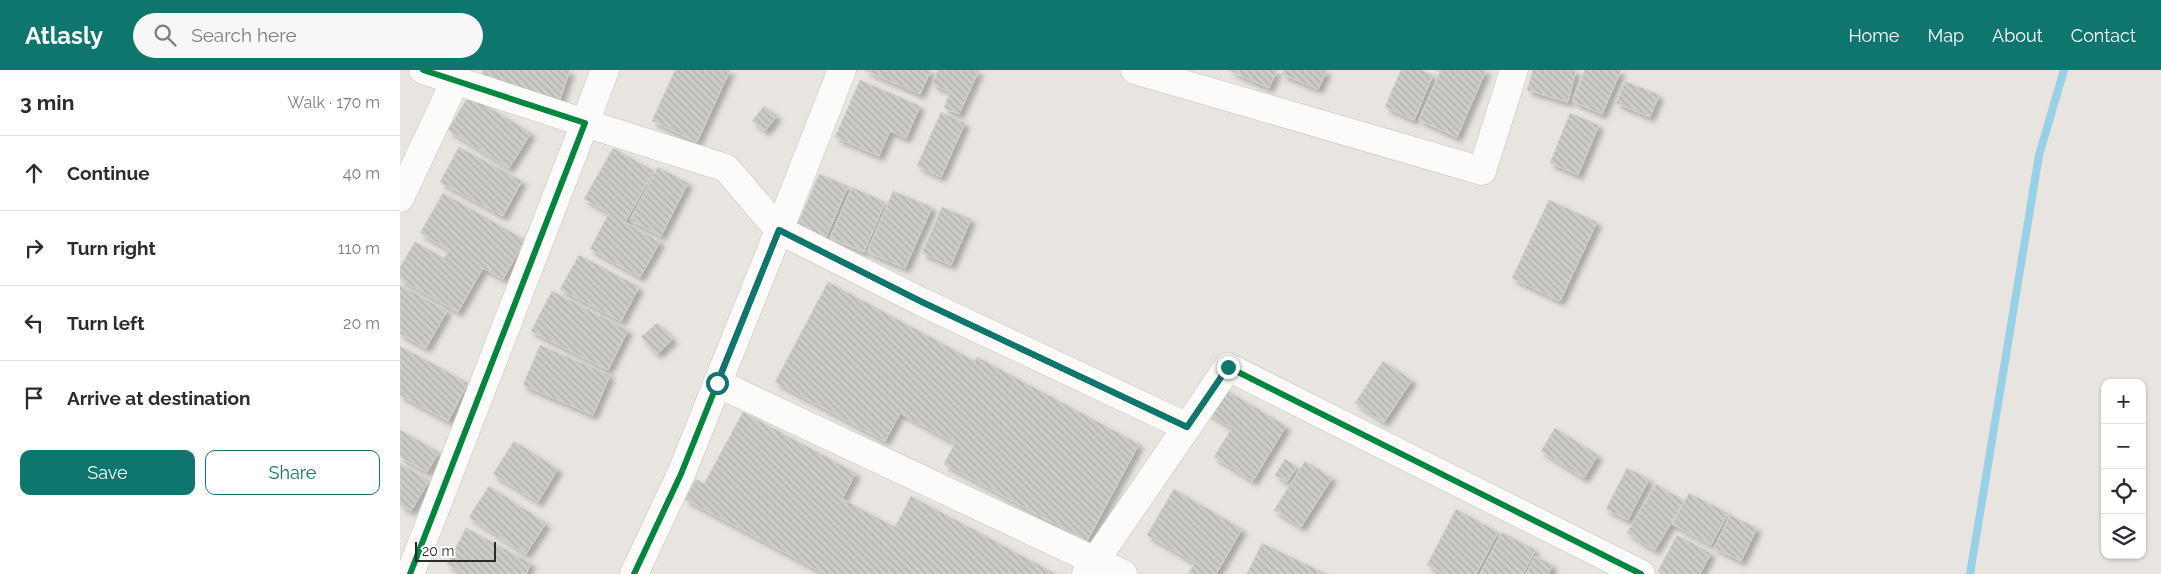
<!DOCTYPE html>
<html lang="en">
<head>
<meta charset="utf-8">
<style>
	:root { --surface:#fff; --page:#f7f7f7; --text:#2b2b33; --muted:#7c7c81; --line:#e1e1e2; --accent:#0f766e }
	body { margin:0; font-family:Raleway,sans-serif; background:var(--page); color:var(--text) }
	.controls { position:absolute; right:15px; bottom:15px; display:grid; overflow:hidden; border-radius:10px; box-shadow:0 1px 4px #0004 }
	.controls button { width:45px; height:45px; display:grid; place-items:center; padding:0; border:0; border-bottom:1px solid var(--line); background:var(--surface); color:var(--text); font:25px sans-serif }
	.scale { position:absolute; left:15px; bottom:12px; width:81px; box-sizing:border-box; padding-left:5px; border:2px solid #2a2a2a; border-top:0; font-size:14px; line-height:18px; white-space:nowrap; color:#2a2a2a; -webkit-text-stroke:4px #fff; paint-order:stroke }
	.stop { position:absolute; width:15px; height:15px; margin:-11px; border:4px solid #0f766e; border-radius:50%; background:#fff }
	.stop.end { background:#0f766e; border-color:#fff; box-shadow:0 1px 5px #0008 }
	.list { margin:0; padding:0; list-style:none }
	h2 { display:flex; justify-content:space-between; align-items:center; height:65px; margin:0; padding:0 20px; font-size:21px }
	h2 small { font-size:16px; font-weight:400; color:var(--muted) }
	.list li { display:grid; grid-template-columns:32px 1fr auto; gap:15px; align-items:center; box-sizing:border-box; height:75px; padding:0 20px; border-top:1px solid var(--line) }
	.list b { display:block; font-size:19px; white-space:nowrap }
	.list em { font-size:16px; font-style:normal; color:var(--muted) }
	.actions { display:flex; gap:10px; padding:15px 20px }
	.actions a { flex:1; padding:11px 0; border:1px solid var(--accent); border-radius:10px; text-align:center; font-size:18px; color:var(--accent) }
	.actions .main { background:var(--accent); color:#fff }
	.icon { flex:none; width:28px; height:28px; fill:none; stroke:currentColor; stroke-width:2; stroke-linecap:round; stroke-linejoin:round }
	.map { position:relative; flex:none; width:1761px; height:504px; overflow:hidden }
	header { display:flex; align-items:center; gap:30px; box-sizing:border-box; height:70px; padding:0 25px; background:var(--accent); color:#fff }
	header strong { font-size:24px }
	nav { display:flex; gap:28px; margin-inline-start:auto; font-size:18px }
	.search { width:350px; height:45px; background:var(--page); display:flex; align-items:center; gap:12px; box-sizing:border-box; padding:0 18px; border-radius:28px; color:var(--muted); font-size:19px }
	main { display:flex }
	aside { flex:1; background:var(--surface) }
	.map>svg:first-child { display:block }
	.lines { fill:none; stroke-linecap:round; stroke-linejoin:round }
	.stream { stroke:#97d1e7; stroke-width:8 }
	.building { fill:url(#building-back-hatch); stroke:#d3d1cc; filter:url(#shadow) }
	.minor-casing { stroke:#c1c1c1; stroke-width:29 }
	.minor { stroke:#fcfbfa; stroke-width:28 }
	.cycleway-casing { stroke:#fff; stroke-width:9 }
	.cycleway { stroke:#00873e; stroke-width:6 }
	.route { stroke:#0f766e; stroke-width:6 }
</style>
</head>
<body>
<header>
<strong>Atlasly</strong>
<div class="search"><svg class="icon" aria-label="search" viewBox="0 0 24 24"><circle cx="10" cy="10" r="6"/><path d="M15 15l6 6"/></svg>Search here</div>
<nav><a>Home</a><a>Map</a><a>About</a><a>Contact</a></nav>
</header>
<main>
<aside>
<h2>3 min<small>Walk · 170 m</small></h2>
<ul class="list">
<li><svg class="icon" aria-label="ahead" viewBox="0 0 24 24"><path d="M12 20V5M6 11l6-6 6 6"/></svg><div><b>Continue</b></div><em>40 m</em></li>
<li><svg class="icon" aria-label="right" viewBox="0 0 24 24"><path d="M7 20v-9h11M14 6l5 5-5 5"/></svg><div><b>Turn right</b></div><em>110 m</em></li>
<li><svg class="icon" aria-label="left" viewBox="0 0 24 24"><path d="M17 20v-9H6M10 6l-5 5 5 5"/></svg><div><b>Turn left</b></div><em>20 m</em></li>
<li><svg class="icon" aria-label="arrive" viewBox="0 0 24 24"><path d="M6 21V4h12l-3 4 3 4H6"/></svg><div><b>Arrive at destination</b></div></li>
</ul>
<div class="actions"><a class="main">Save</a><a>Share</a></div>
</aside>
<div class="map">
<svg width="1761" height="504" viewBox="0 0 1761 504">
	<defs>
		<pattern id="building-back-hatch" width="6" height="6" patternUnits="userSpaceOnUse" patternTransform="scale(1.25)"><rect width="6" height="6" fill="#cdcbc7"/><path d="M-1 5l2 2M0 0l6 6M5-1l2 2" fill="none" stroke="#b0aeab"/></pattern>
		<filter id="shadow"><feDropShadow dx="4.5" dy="4.5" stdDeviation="2.5" flood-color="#0004"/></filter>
	</defs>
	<rect width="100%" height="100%" fill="#e8e5e0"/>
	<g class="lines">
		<polyline class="stream" points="1570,504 1639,85 1664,0"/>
	</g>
	<g class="building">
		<polygon points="83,0 170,0 159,32 82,4"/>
		<polygon points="275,0 330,0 297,72 252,51"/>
		<polygon points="464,0 531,0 520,24"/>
		<polygon points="538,0 579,0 559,44 544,38 550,22 532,14"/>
		<polygon points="828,0 877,0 869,18"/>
		<polygon points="884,0 927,0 918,19 882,4"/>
		<polygon points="1001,0 1021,0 1033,5 1014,50 985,37"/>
		<polygon points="1036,0 1086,0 1057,67 1019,50 1040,2"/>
		<polygon points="1133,0 1176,0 1168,32 1127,20"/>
		<polygon points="1185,0 1221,0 1202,44 1172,31"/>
		<polygon points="460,10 520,36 506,68 490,61 479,86 435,67"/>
		<polygon points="1225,11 1259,25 1250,47 1216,33"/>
		<polygon points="69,25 131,63 109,98 48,60"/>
		<polygon points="364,36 377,46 365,61 352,51"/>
		<polygon points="541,42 565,53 541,107 517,96"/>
		<polygon points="1170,43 1199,55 1178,105 1150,93"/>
		<polygon points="59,77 122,111 103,146 40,112"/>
		<polygon points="213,78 254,101 225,152 260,172 240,207 190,179 209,143 184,129"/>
		<polygon points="258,97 288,113 261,166 230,150"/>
		<polygon points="419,104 448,116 426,167 397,155"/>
		<polygon points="452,117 485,132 464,182 430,168"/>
		<polygon points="493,121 532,137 505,198 467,182"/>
		<polygon points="43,123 125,170 103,209 83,198 58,242 0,209 0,197 15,172 44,188 49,180 20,163"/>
		<polygon points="1149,130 1197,152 1160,231 1112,208"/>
		<polygon points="542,137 571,149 551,195 522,183"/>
		<polygon points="179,185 239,217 221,251 160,219"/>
		<polygon points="428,212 575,291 577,287 739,374 687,471 544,394 555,373 500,343 485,371 375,312"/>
		<polygon points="0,215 47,241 26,278 0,264"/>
		<polygon points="152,221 228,260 208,300 131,261"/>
		<polygon points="257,253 273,269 257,284 241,267"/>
		<polygon points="140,275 210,305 193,345 123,315"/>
		<polygon points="0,276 68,313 48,351 0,325"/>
		<polygon points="983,291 1012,310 984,352 955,333"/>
		<polygon points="821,317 886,356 853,411 814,387 832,358 806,342"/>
		<polygon points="343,342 456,403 442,429 495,457 511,426 656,504 425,504 285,429 296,409 304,414"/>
		<polygon points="1155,358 1198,385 1184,408 1141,381"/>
		<polygon points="0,360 39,382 27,402 0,387"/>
		<polygon points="114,371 158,399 138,432 93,404"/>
		<polygon points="885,389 897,397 887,412 875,405"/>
		<polygon points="905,391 932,408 901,457 874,440"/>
		<polygon points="0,393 29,411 11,441 0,435"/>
		<polygon points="1227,398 1249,409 1228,450 1206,439"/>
		<polygon points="1256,414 1284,431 1255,480 1227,463"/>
		<polygon points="89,416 146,453 126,484 69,447"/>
		<polygon points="774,419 842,459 816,504 788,504 795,493 747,465"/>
		<polygon points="1289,423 1328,443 1311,475 1272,454"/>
		<polygon points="1056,439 1098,462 1076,504 1044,504 1027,495"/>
		<polygon points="1330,445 1357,458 1341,491 1314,478"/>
		<polygon points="66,458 131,493 126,504 65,504 47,494"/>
		<polygon points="1102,462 1135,480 1123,504 1080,504"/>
		<polygon points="1277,465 1311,483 1300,504 1262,504 1258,501"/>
		<polygon points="862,473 926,504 847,504"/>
		<polygon points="1135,486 1153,495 1148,504 1126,504"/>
	</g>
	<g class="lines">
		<defs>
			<g id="minor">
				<polyline points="205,0 185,53 326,98 379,160 442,0"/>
				<polyline points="735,0 1082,101 1114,0"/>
				<polyline points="0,128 55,11"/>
				<polyline points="317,313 723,504"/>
				<polyline points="10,504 185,53 23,0"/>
				<polyline points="234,504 281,404 379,160 522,232 787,357 828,297 1241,504"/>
				<polyline points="686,504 787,357"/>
			</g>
		</defs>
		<use href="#minor" class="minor-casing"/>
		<use href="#minor" class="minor"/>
		<defs>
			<g id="cycleway">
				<polyline points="10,504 185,53 23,0"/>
				<polyline points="234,504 281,404 379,160 522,232 787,357 828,297 1241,504"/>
			</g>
		</defs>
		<use href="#cycleway" class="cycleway-casing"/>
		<use href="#cycleway" class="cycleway"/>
	</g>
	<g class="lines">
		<polyline class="route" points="317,313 379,160 522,232 787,357 828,297"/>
	</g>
</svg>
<div class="controls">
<button>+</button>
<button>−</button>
<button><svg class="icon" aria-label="locate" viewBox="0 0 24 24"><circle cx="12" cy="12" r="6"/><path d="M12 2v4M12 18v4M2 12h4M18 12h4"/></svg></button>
<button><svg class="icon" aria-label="layers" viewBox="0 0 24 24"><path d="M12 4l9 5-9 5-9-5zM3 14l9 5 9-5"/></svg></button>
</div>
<div class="scale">20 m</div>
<div class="stop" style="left:317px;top:313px"></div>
<div class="stop end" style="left:828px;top:297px"></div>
</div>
</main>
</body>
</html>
